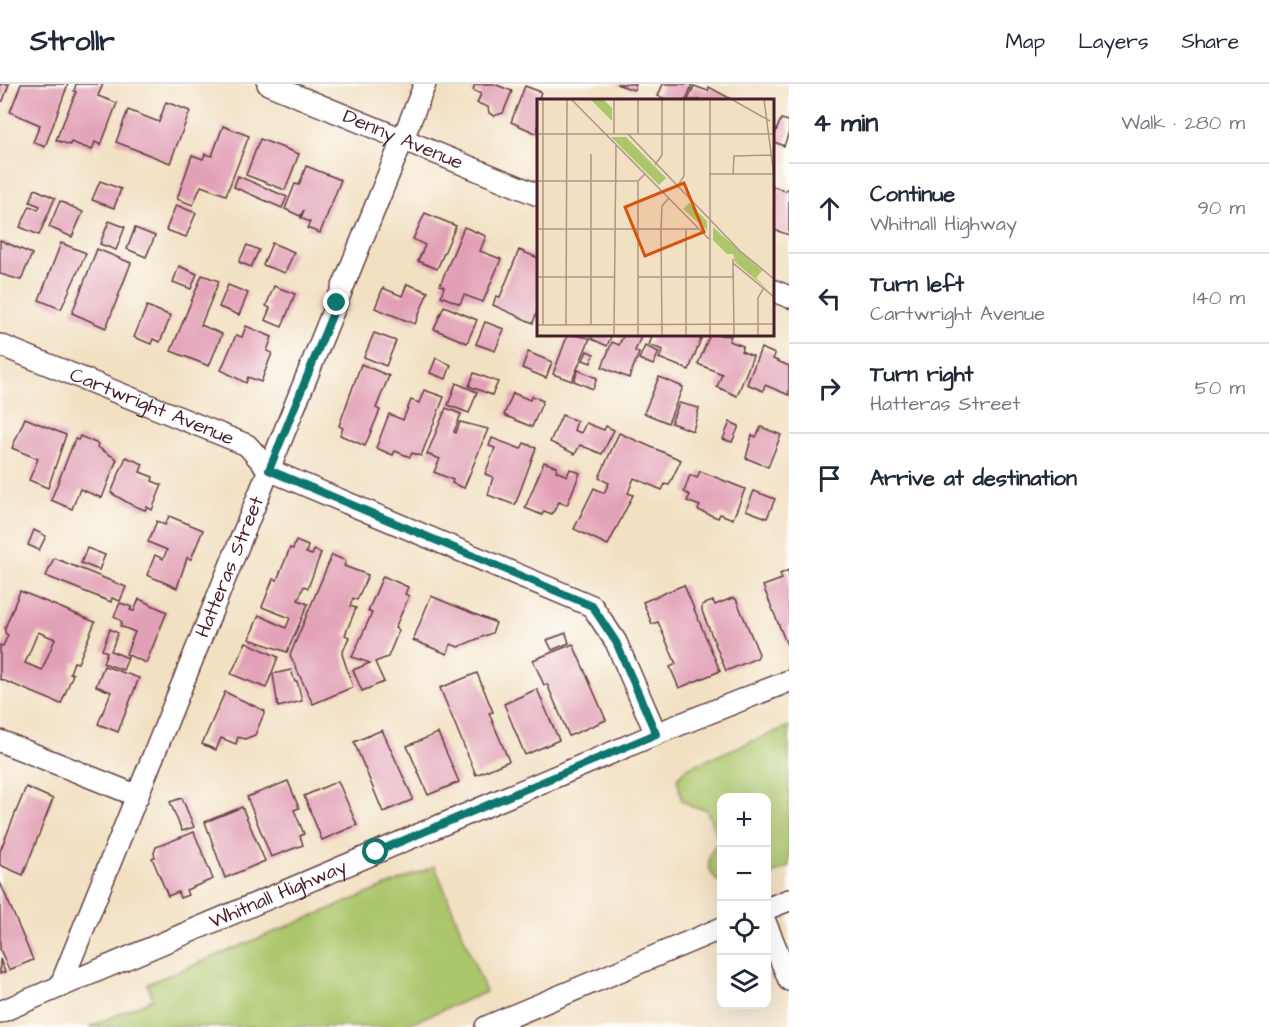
<!DOCTYPE html>
<html lang="en">
<head>
<meta charset="utf-8">
<style>
	:root { --surface:#fff; --page:#f2f2f3; --text:#1f2937; --muted:#747a83; --line:#e0e1e3 }
	body { margin:0; font-family:"Architects Daughter",sans-serif; background:var(--page); color:var(--text) }
	.controls { position:absolute; right:18px; bottom:18px; display:grid; overflow:hidden; border-radius:12px; box-shadow:0 6px 24px #0002 }
	.controls button { width:54px; height:54px; display:grid; place-items:center; padding:0; border:0; border-bottom:2px solid var(--line); background:var(--surface); color:var(--text); font:30px sans-serif }
	.stop { position:absolute; width:18px; height:18px; margin:-14px; border:4px solid #0f766e; border-radius:50%; background:#fff }
	.stop.end { background:#0f766e; border-color:#fff; box-shadow:0 2px 6px #0008 }
	.list { margin:0; padding:0; list-style:none }
	h2 { display:flex; justify-content:space-between; align-items:center; height:78px; margin:0; padding:0 24px; font-size:26px }
	h2 small { font-size:20px; font-weight:400; color:var(--muted) }
	.list li { display:grid; grid-template-columns:39px 1fr auto; gap:18px; align-items:center; box-sizing:border-box; height:90px; padding:0 24px; border-top:2px solid var(--line) }
	.list b { display:block; font-size:22px; white-space:nowrap }
	.list p { margin:0; font-size:20px; white-space:nowrap; color:var(--muted) }
	.list em { font-size:20px; font-style:normal; color:var(--muted) }
	.icon { flex:none; width:33px; height:33px; fill:none; stroke:currentColor; stroke-width:2; stroke-linecap:round; stroke-linejoin:round }
	.map { position:relative; flex:none; width:789px; height:943px; overflow:hidden }
	header { display:flex; align-items:center; gap:36px; box-sizing:border-box; height:84px; padding:0 30px; background:var(--surface); border-bottom:2px solid var(--line) }
	header strong { font-size:28px }
	nav { display:flex; gap:33px; margin-inline-start:auto; font-size:21px }
	main { display:flex }
	aside { flex:1; background:var(--surface) }
	.map>svg:first-child { display:block }
	.green { fill:#acc66c; stroke:#7b724c; stroke-width:1.5 }
	.building { fill:#e2a0b6; fill-rule:evenodd }
	.lines { fill:none; stroke-linecap:round; stroke-linejoin:round }
	.street-casing { stroke:#633c42; stroke-width:24 }
	.street { stroke:#fff; stroke-width:21 }
	.route { stroke:#0f766e; stroke-width:8 }
	.labels { text-anchor:middle; dominant-baseline:central; stroke-width:6; stroke-linejoin:round; paint-order:stroke }
	.street-label { font-size:20px; fill:#4a1f2b; stroke:#fdfcf7 }
	.inset-road { fill:none; stroke:#af9386; stroke-width:1.5 }
	.view { fill:#d8530f; fill-opacity:0.15; stroke:#d8530f; stroke-width:3 }
	.inset-edge { fill:none; stroke:#4a1f2b; stroke-width:3 }
</style>
</head>
<body>
<header>
<strong>Strollr</strong>
<nav><a>Map</a><a>Layers</a><a>Share</a></nav>
</header>
<main>
<div class="map">
<svg width="789" height="943" viewBox="0 0 789 943">
	<rect width="100%" height="100%" fill="#fdfcf7"/>
	<filter id="ink" filterUnits="userSpaceOnUse"><feTurbulence type="fractalNoise" baseFrequency=".0167" numOctaves="2"/><feDisplacementMap in="SourceGraphic" scale="12" xChannelSelector="R" yChannelSelector="G"/><feConvolveMatrix kernelMatrix="1 2 1 2 8 2 1 2 1" color-interpolation-filters="sRGB"/></filter>
	<filter id="wash" filterUnits="userSpaceOnUse"><feTurbulence type="fractalNoise" baseFrequency=".008" numOctaves="4" result="noise"/><feDisplacementMap in="SourceGraphic" scale="24" xChannelSelector="R" yChannelSelector="G"/><feGaussianBlur stdDeviation="1.35" result="paint"/><feColorMatrix in="noise" values="0 0 0 0 0 0 0 0 0 0 0 0 0 0 0 0 0 1.4 0 .05"/><feComposite in="paint" operator="in"/></filter>
	<g filter="url(#wash)">
		<rect width="100%" height="100%" fill="#f2e0c2"/>
		<g class="green">
			<path d="M789,642V783L767,792L766,714H722L721,800C705,787 705,771 719,757L706,725L692,723L682,716L677,694L687,684Z"/>
			<polygon points="435,782 486,908 401,943 89,943 153,915 147,900"/>
		</g>
		<g id="blocks">
			<g class="building">
				<polygon points="0,0 9,0 3,17 0,16"/>
				<polygon points="21,0 68,0 45,63 33,58 40,41 10,28"/>
				<polygon points="76,0 103,0 98,12 117,19 101,61 95,58 92,66 71,58 70,61 56,56 76,8 74,7"/>
				<polygon points="475,0 494,0 512,7 503,29 494,32 489,29 488,23 477,19 481,10 473,6"/>
				<polygon points="616,0 636,0 634,6"/>
				<polygon points="663,0 689,0 692,1 686,16 669,16 658,12"/>
				<polygon points="525,2 541,8 539,14 545,16 538,16 538,50 511,38"/>
				<polygon points="694,2 708,7 709,3 733,16 688,16"/>
				<polygon points="166,18 190,27 170,79 116,58 128,26 159,38"/>
				<polygon points="781,35 789,37 789,48 784,62 772,57"/>
				<polygon points="223,42 249,52 226,111 201,102 193,121 177,115 192,71 203,75 205,70 212,72"/>
				<polygon points="260,55 299,70 285,106 246,91"/>
				<polygon points="306,82 341,96 320,149 307,144 310,138 301,134 304,126 300,132 285,125 295,100 299,101"/>
				<polygon points="238,92 287,113 282,124 234,103"/>
				<polygon points="100,97 121,105 114,124 92,116"/>
				<polygon points="772,102 785,107 789,104 789,151 772,145"/>
				<polygon points="35,105 55,114 39,151 20,143 30,122 38,126 40,122 30,118"/>
				<polygon points="60,117 83,128 72,153 49,143"/>
				<polygon points="176,121 196,129 186,153 166,146"/>
				<polygon points="425,129 456,142 437,185 418,177 425,161 413,155"/>
				<polygon points="109,137 125,143 116,166 100,160"/>
				<polygon points="464,143 486,152 480,167 501,175 483,218 464,211 460,220 441,212 444,203 440,201"/>
				<polygon points="135,144 155,152 146,173 127,165"/>
				<polygon points="0,156 32,170 21,196 0,190"/>
				<polygon points="61,159 86,169 61,225 39,216"/>
				<polygon points="272,159 294,168 285,189 263,181"/>
				<polygon points="247,161 259,166 251,183 239,178"/>
				<polygon points="97,165 131,179 106,244 72,229"/>
				<polygon points="519,166 538,174 538,224 533,239 493,221 496,212 500,213"/>
				<polygon points="179,182 197,190 191,205 173,198"/>
				<polygon points="202,191 219,197 201,241 222,250 209,282 171,267"/>
				<polygon points="407,200 428,208 415,240 375,224 383,204 402,212"/>
				<polygon points="228,201 248,209 239,231 219,223"/>
				<polygon points="274,202 295,210 282,243 265,236 270,224 266,222"/>
				<polygon points="147,222 171,232 160,258 153,255 151,260 134,253"/>
				<polygon points="444,222 477,236 467,259 434,245"/>
				<polygon points="485,238 504,245 495,267 476,260"/>
				<polygon points="246,242 272,253 267,267 272,269 261,298 248,293 246,299 221,286 236,251 242,253"/>
				<polygon points="374,249 396,257 386,282 364,273"/>
				<polygon points="568,250 590,254 572,297 553,290"/>
				<polygon points="593,250 612,250 607,262 592,255"/>
				<polygon points="624,250 642,250 635,267 639,269 629,294 602,283 612,258 619,261"/>
				<polygon points="653,250 702,252 689,286 659,274 663,266 649,261"/>
				<polygon points="710,250 731,252 729,257 743,262 741,267 753,272 737,312 717,303 722,290 698,280"/>
				<polygon points="645,262 659,268 653,281 639,275"/>
				<polygon points="761,264 775,270 773,275 789,282 789,311 765,301 763,307 747,300"/>
				<polygon points="587,267 594,270 591,279 583,276"/>
				<polygon points="528,268 552,278 546,294 522,284"/>
				<polygon points="436,274 451,281 446,295 430,289"/>
				<polygon points="361,280 389,292 376,324 380,326 365,362 340,351 343,344 339,342"/>
				<polygon points="578,286 597,294 593,305 574,297"/>
				<polygon points="474,289 498,298 492,311 469,302"/>
				<polygon points="659,293 683,303 668,339 644,329"/>
				<polygon points="456,299 477,308 469,329 448,321"/>
				<polygon points="424,306 444,313 421,372 412,369 410,373 395,367 393,371 376,364 389,330 403,336 411,316 419,319"/>
				<polygon points="513,309 530,316 532,312 543,317 532,343 504,331"/>
				<polygon points="679,319 699,324 693,347 671,339"/>
				<polygon points="446,324 461,330 454,348 456,349 460,338 488,345 464,404 452,399 453,396 434,388 440,375 427,370"/>
				<polygon points="562,331 577,337 574,346 581,349 586,339 604,346 606,342 614,346 602,370 580,361 575,370 550,358"/>
				<polygon points="25,334 66,351 48,404 29,396 38,375 12,364"/>
				<polygon points="730,338 739,342 732,358 723,355"/>
				<polygon points="761,343 781,351 768,383 746,374 752,351 756,353"/>
				<polygon points="619,349 681,376 669,401 665,400 662,406 634,394 628,409 633,411 608,461 574,445 594,404 604,409 609,399 599,394"/>
				<polygon points="80,352 98,360 97,363 117,375 102,414 80,405 72,425 51,416 75,355 78,356"/>
				<polygon points="492,354 521,365 524,359 536,364 515,421 488,411 493,393 485,390 495,364 489,362"/>
				<polygon points="126,373 143,380 140,388 153,393 152,397 162,401 152,426 147,423 145,426 130,420 111,409"/>
				<polygon points="544,378 557,383 556,387 567,392 570,385 580,389 567,421 559,418 552,430 544,427 542,431 525,424"/>
				<polygon points="700,387 745,405 733,435 720,430 718,434 698,426 700,422 687,417 690,411 684,408 690,391 697,394"/>
				<polygon points="754,407 775,415 767,434 746,426"/>
				<polygon points="169,432 203,446 191,475 187,474 177,504 147,491 155,471 163,475 167,466 148,458 157,437 165,441"/>
				<polygon points="34,446 46,452 39,466 28,461"/>
				<polygon points="296,457 308,462 306,469 312,471 314,466 321,469 308,504 304,502 298,516 308,520 287,568 249,555 259,531 286,544 290,534 262,523 273,495 277,496 290,464 293,465"/>
				<polygon points="87,464 105,471 99,486 81,479"/>
				<polygon points="332,471 346,477 344,482 368,491 357,516 353,514 350,522 356,524 345,551 349,553 342,570 353,603 313,620 290,571"/>
				<polygon points="54,474 126,503 120,517 112,514 111,518 46,492"/>
				<polygon points="789,486 789,560 787,561 763,502 782,495 780,490"/>
				<polygon points="383,492 408,503 405,510 409,512 395,544 399,546 388,573 375,578 384,598 362,607 353,586 370,579 352,573 372,529 368,527"/>
				<polygon points="684,501 720,587 679,604 670,583 676,580 658,538 652,540 643,518"/>
				<path d="M20,507L95,538L78,579L74,578L70,589L73,590L61,620L0,595V561L3,562L8,551L5,549V544ZM38,548L55,555L42,586L25,579Z"/>
				<polygon points="431,512 496,539 492,549 458,563 451,560 447,570 413,556"/>
				<polygon points="732,514 736,515 759,570 757,574 726,587 702,527 702,521 713,517 715,521"/>
				<polygon points="139,515 167,528 146,579 126,570 135,548 120,542 122,538 114,532 120,519 132,523 130,526 134,527"/>
				<polygon points="110,545 118,549 111,567 128,574 123,586 103,579 107,568 102,566"/>
				<polygon points="566,549 569,559 552,566 547,556"/>
				<polygon points="246,558 278,573 266,604 231,590"/>
				<polygon points="573,560 606,636 569,652 547,600 544,601 533,576"/>
				<polygon points="104,582 139,594 118,648 98,640 111,608 96,602"/>
				<polygon points="291,586 295,598 297,597 302,617 278,623 273,590"/>
				<polygon points="477,589 493,628 489,629 509,677 476,691 440,604"/>
				<polygon points="537,605 559,656 525,671 504,620"/>
				<polygon points="225,608 265,627 255,651 245,655 238,653 236,660 221,654 216,666 202,660"/>
				<polygon points="382,646 412,712 412,716 383,728 354,658"/>
				<polygon points="438,649 459,698 428,711 407,662"/>
				<polygon points="288,697 299,724 294,726 304,750 300,752 303,761 271,773 247,713"/>
				<polygon points="338,697 357,741 322,756 304,712"/>
				<polygon points="26,703 53,715 23,791 0,781 0,767"/>
				<polygon points="182,714 194,743 182,747 170,718"/>
				<polygon points="242,723 265,777 225,794 205,738"/>
				<polygon points="194,748 213,795 186,806 188,811 180,814 178,808 168,812 152,774 155,773 154,769 156,763"/>
				<polygon points="0,798 33,876 9,886 0,865"/>
				<polygon points="0,875 5,888 0,890"/>
			</g>
		</g>
	</g>
	<g filter="url(#ink)">
		<use href="#blocks" fill-opacity="0" stroke="#633c42" stroke-width="1.5"/>
		<g class="lines">
			<defs>
				<g id="street">
					<path id="s1" d="M268,0L538,111"/>
					<polyline points="772,206 789,213"/>
					<path id="s2" d="M0,261L247,361L269,386L592,522L616,558L656,650"/>
					<polyline points="0,657 138,712"/>
					<polyline points="766,825 789,816"/>
					<polyline points="766,840 789,896"/>
					<path id="s3" d="M61,900L425,0"/>
					<path id="s4" d="M0,928L656,650L789,597"/>
					<polyline points="486,943 722,844"/>
				</g>
			</defs>
			<use href="#street" class="street-casing"/>
			<use href="#street" class="street"/>
		</g>
	</g>
	<g class="lines" filter="url(#ink)">
		<polyline class="route" points="337,219 269,386 592,522 616,558 656,650 376,768"/>
	</g>
	<g class="labels">
		<g class="street-label">
			<text stroke="none"><textPath href="#s1" startOffset="146">Denny Avenue</textPath></text>
			<text stroke="none"><textPath href="#s2" startOffset="164">Cartwright Avenue</textPath></text>
			<text stroke="none"><textPath href="#s3" startOffset="450">Hatteras Street</textPath></text>
			<text stroke="none"><textPath href="#s4" startOffset="302">Whitnall Highway</textPath></text>
		</g>
	</g>
	<g transform="translate(537 15)">
		<rect width="237" height="237" fill="#f2e0c2"/>
		<path d="M53,0H66L75,9V22ZM74,38H89L129,79L122,86ZM152,104L170,122V131L146,110ZM176,128L225,172L219,179L232,192L198,163L196,155H190L176,141Z" fill="#acc66c"/>
		<path class="inset-road" d="M6,0V226M34,0L172,140M77,0V35M101,0V35M194,0L233,22M227,0L237,77M0,35H237M91,35L203,152L237,180M118,66L125,56V0M172,75H237M196,75L197,57L234,56M0,82H101M140,88L147,77V0M0,130H162M149,130V237M196,160L197,237M196,164L237,198M0,178H77M101,178H196M0,226L237,225M29,226L30,0M54,226V55M77,237L79,46M101,237V82L108,75M125,237L124,132L125,107L132,99M173,237V0M221,237V199L226,190"/>
		<path class="view" d="M147,84L167,133L108,157L88,108Z"/>
		<rect width="237" height="237" class="inset-edge"/>
	</g>
</svg>
<div class="controls">
<button>+</button>
<button>−</button>
<button><svg class="icon" aria-label="locate" viewBox="0 0 24 24"><circle cx="12" cy="12" r="6"/><path d="M12 2v4M12 18v4M2 12h4M18 12h4"/></svg></button>
<button><svg class="icon" aria-label="layers" viewBox="0 0 24 24"><path d="M12 4l9 5-9 5-9-5zM3 14l9 5 9-5"/></svg></button>
</div>
<div class="stop" style="left:376px;top:768px"></div>
<div class="stop end" style="left:337px;top:219px"></div>
</div>
<aside>
<h2>4 min<small>Walk · 280 m</small></h2>
<ul class="list">
<li><svg class="icon" aria-label="ahead" viewBox="0 0 24 24"><path d="M12 20V5M6 11l6-6 6 6"/></svg><div><b>Continue</b><p>Whitnall Highway</p></div><em>90 m</em></li>
<li><svg class="icon" aria-label="left" viewBox="0 0 24 24"><path d="M17 20v-9H6M10 6l-5 5 5 5"/></svg><div><b>Turn left</b><p>Cartwright Avenue</p></div><em>140 m</em></li>
<li><svg class="icon" aria-label="right" viewBox="0 0 24 24"><path d="M7 20v-9h11M14 6l5 5-5 5"/></svg><div><b>Turn right</b><p>Hatteras Street</p></div><em>50 m</em></li>
<li><svg class="icon" aria-label="arrive" viewBox="0 0 24 24"><path d="M6 21V4h12l-3 4 3 4H6"/></svg><div><b>Arrive at destination</b></div></li>
</ul>
</aside>
</main>
</body>
</html>
